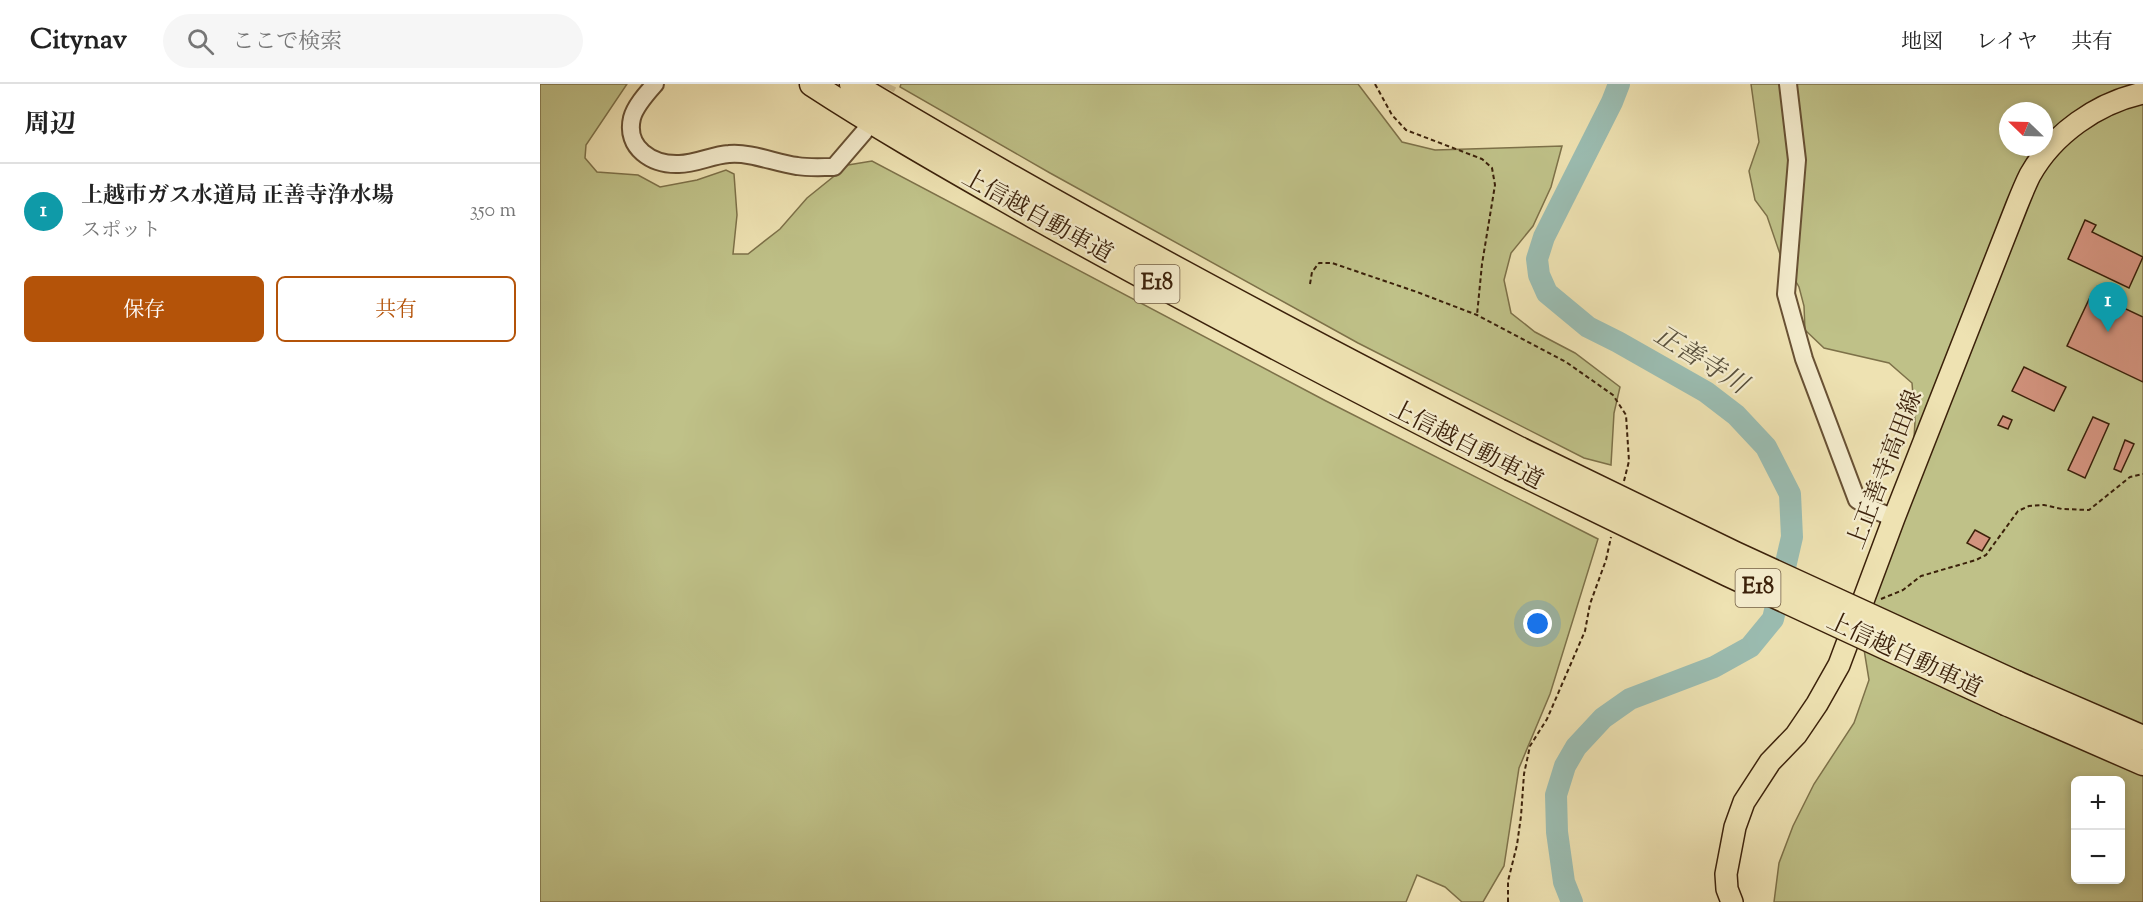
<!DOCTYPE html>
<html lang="ja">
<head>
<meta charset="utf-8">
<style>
	:root { --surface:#fff; --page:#f6f6f6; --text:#222; --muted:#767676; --line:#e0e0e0; --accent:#b45309 }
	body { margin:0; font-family:"Sorts Mill Goudy","Noto Serif JP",serif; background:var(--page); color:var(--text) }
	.controls { position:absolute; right:18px; bottom:18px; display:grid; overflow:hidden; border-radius:9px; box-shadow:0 3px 9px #0003 }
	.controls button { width:54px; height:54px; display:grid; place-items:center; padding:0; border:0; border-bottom:2px solid var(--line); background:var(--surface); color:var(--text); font:30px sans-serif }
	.compass { position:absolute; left:1459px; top:18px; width:54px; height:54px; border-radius:50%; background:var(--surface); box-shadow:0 3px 9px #0003; rotate:293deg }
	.you { position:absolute; left:998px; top:540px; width:21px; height:21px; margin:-15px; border:4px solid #fff; border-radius:50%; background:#1a73e8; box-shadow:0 0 0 9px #1a73e833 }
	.badge { display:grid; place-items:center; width:39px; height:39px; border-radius:50%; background:var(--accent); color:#fff; font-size:20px; font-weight:700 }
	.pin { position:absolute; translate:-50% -50px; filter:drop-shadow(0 2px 3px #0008) }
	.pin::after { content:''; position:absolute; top:32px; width:21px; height:18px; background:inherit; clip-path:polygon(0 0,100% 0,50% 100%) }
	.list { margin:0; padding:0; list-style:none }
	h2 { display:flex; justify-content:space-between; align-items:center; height:78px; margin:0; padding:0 24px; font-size:26px }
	h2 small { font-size:20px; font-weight:400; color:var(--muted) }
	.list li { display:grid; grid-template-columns:39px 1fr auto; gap:18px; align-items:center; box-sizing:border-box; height:96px; padding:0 24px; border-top:2px solid var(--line) }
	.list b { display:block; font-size:22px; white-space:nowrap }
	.list p { margin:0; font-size:20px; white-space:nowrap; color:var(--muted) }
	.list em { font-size:20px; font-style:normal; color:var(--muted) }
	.actions { display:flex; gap:12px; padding:18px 24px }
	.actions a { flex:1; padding:14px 0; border:2px solid var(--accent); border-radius:9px; text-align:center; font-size:21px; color:var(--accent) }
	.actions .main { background:var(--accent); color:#fff }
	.icon { flex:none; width:33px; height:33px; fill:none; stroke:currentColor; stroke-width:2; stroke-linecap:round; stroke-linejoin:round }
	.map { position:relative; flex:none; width:1603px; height:818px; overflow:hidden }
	header { display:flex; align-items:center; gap:36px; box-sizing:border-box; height:84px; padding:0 30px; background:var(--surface); border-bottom:2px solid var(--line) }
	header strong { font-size:28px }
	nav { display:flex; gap:33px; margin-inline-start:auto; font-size:21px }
	.search { width:420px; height:54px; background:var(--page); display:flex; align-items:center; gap:15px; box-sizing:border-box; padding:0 21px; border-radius:33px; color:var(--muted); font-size:22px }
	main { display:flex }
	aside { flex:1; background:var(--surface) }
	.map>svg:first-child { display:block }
	.green { fill:#bfc188; stroke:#7d7149; stroke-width:1.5; fill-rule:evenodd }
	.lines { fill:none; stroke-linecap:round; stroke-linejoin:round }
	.river { stroke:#9bbdb2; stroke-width:22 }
	.building { fill:#d3937e; stroke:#3b210a; stroke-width:1.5 }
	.minor-tunnel { stroke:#cabb90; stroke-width:16; stroke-dasharray:16 8; stroke-linecap:butt }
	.minor-casing { stroke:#685134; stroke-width:20 }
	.major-casing { stroke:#3b210a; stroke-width:24 }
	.highway-casing { stroke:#3b210a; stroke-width:27 }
	.path { stroke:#3b210a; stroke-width:2; stroke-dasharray:4.5 3; stroke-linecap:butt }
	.minor { stroke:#f4eccd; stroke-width:16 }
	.major { stroke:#eee2b2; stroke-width:21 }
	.highway { stroke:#eee2b2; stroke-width:24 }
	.highway-bridge-casing { stroke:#3b210a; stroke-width:27; stroke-linecap:butt }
	.highway-bridge { stroke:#eee2b2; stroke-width:24 }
	.labels { text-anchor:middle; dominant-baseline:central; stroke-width:4.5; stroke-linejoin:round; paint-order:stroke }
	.shield { fill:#f4eccd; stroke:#725e44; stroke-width:1.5 }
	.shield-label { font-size:22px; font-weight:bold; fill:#3b210a }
	.street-label { font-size:24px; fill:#3b210a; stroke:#f4eccd }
	.water-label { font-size:26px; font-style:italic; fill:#58503c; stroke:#f4eccd }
</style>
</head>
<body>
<header>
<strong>Citynav</strong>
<div class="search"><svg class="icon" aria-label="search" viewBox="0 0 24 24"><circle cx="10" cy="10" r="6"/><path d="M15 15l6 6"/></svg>ここで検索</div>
<nav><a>地図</a><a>レイヤ</a><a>共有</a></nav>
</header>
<main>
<aside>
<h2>周辺<small></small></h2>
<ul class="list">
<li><span class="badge" style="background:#0f9aa8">1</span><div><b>上越市ガス水道局 正善寺浄水場</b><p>スポット</p></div><em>350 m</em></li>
</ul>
<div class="actions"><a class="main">保存</a><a>共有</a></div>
</aside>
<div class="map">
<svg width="1603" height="818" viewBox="0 0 1603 818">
	<rect width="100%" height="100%" fill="#eee2b2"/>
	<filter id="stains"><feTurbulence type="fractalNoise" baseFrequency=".00333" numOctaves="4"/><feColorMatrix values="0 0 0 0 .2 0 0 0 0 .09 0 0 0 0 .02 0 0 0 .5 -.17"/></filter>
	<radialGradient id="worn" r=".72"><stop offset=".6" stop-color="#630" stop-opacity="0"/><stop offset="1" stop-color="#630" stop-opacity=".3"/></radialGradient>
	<g class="green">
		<polygon points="0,0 87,0 46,61 45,74 57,88 98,91 120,103 157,96 186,86 194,90 197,131 193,170 208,170 240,145 267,114 308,81 332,77 786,317 1058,455 1010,610 979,684 964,782 943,818 922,818 905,803 877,791 866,818 0,818"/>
		<polygon points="361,0 818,0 862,58 895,66 1022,62 1011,103 993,142 971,169 964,196 971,229 995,248 1035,269 1080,303 1074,329 1071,381 1044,374 818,259 510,89 360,3"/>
		<path d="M1211,0H1603V818H1234L1239,779L1253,742L1274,700L1314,639L1329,596L1321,547L1373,371L1375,337L1372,299L1349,279L1284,264L1265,246L1264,222L1259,203L1240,170L1227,132L1215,116L1209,87L1219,58ZM1468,27H1504V63H1468ZM1536,696H1580V796H1536Z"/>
	</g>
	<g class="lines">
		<polyline class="river" points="1032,818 1024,798 1017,748 1016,711 1025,682 1036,663 1063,634 1090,615 1174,583 1210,563 1233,535 1252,453 1250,410 1226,363 1196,331 1166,308 1078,258 1048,243 1007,209 999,191 997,175 1004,153 1072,18 1079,0"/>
	</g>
	<g class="building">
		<polygon points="1545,136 1556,141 1552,148 1603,173 1589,204 1528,175"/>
		<polygon points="1552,209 1603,233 1603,298 1527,262"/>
		<polygon points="1484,283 1526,303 1514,327 1472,307"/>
		<polygon points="1463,332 1472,336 1468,345 1458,341"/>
		<polygon points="1553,333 1569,340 1545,394 1528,386"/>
		<polygon points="1585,356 1594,360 1581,388 1574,385"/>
		<polygon points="1435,446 1450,454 1442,467 1427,459"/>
	</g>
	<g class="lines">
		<polyline class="minor-tunnel" points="336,26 349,0"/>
		<defs>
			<g id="minor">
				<path d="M115,0C107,9 95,22 92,34C85,64 112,81 139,80C156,80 172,71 189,70C211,68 235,79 257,82C269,84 282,83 294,83L324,48"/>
				<polyline points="1248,0 1257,76 1246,210 1264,275 1317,416 1332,425 1354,434"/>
			</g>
			<path id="major" d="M1192,818L1187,805L1186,790L1195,743L1204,718L1230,678L1256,651L1277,620L1299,581L1354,434L1477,121C1481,111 1485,101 1490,91C1513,50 1557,19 1603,9"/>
			<g id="highway">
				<path d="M272,0C344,47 419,89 494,132C651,220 810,303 970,384"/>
				<path d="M312,0C530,131 754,250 981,366"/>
				<polyline points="1476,599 1603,654"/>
				<polyline points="1468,620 1603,679"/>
			</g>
		</defs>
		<use href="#minor" class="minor-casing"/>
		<use href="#major" class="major-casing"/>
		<use href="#highway" class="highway-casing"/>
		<g class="path">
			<polyline points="835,0 852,31 866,46 942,75 952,84 955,101 942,180 937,231"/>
			<polyline points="770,200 772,188 779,179 792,179 877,208 937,231 1026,278 1073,311 1086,331 1089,377 1084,397"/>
			<polyline points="1341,515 1363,506 1381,492 1436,476 1446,471 1478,427 1489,422 1504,421 1522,425 1549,426 1590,393 1603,390"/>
			<polyline points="968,818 968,797 977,761 981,732 984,690 990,662 1007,635 1045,547 1050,520 1066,476 1071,453"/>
		</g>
		<use href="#minor" class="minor"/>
		<use href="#major" class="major"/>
		<use href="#highway" class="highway"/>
		<defs>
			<g id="highway-bridge">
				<polyline points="981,366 1195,470 1476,599"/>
				<polyline points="970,384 1188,490 1468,620"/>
			</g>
		</defs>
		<use href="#highway-bridge" class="highway-bridge-casing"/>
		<use href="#highway-bridge" class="highway-bridge"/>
	</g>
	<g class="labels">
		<g class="shield">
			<rect x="594.5" y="181" width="45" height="38" rx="4.5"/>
			<rect x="1195.5" y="485" width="45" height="38" rx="4.5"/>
		</g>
		<g class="shield-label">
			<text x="617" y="200">E18</text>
			<text x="1218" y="504">E18</text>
		</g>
		<g class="street-label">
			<text transform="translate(497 133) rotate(29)">上信越自動車道</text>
			<text transform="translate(926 362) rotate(27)">上信越自動車道</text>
			<text transform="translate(1346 386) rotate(-69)">上正善寺高田線</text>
			<text transform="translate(1364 572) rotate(25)">上信越自動車道</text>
		</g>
		<g class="water-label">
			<text transform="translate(1160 277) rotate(32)">正善寺川</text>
		</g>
	</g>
	<rect width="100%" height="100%" filter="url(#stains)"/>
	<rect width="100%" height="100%" fill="url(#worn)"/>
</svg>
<div class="controls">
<button>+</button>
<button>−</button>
</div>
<svg class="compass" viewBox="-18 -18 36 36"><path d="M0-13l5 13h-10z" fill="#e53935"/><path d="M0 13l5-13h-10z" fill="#767676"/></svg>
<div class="you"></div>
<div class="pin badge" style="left:1568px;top:248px;background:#0f9aa8">1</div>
</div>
</main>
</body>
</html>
